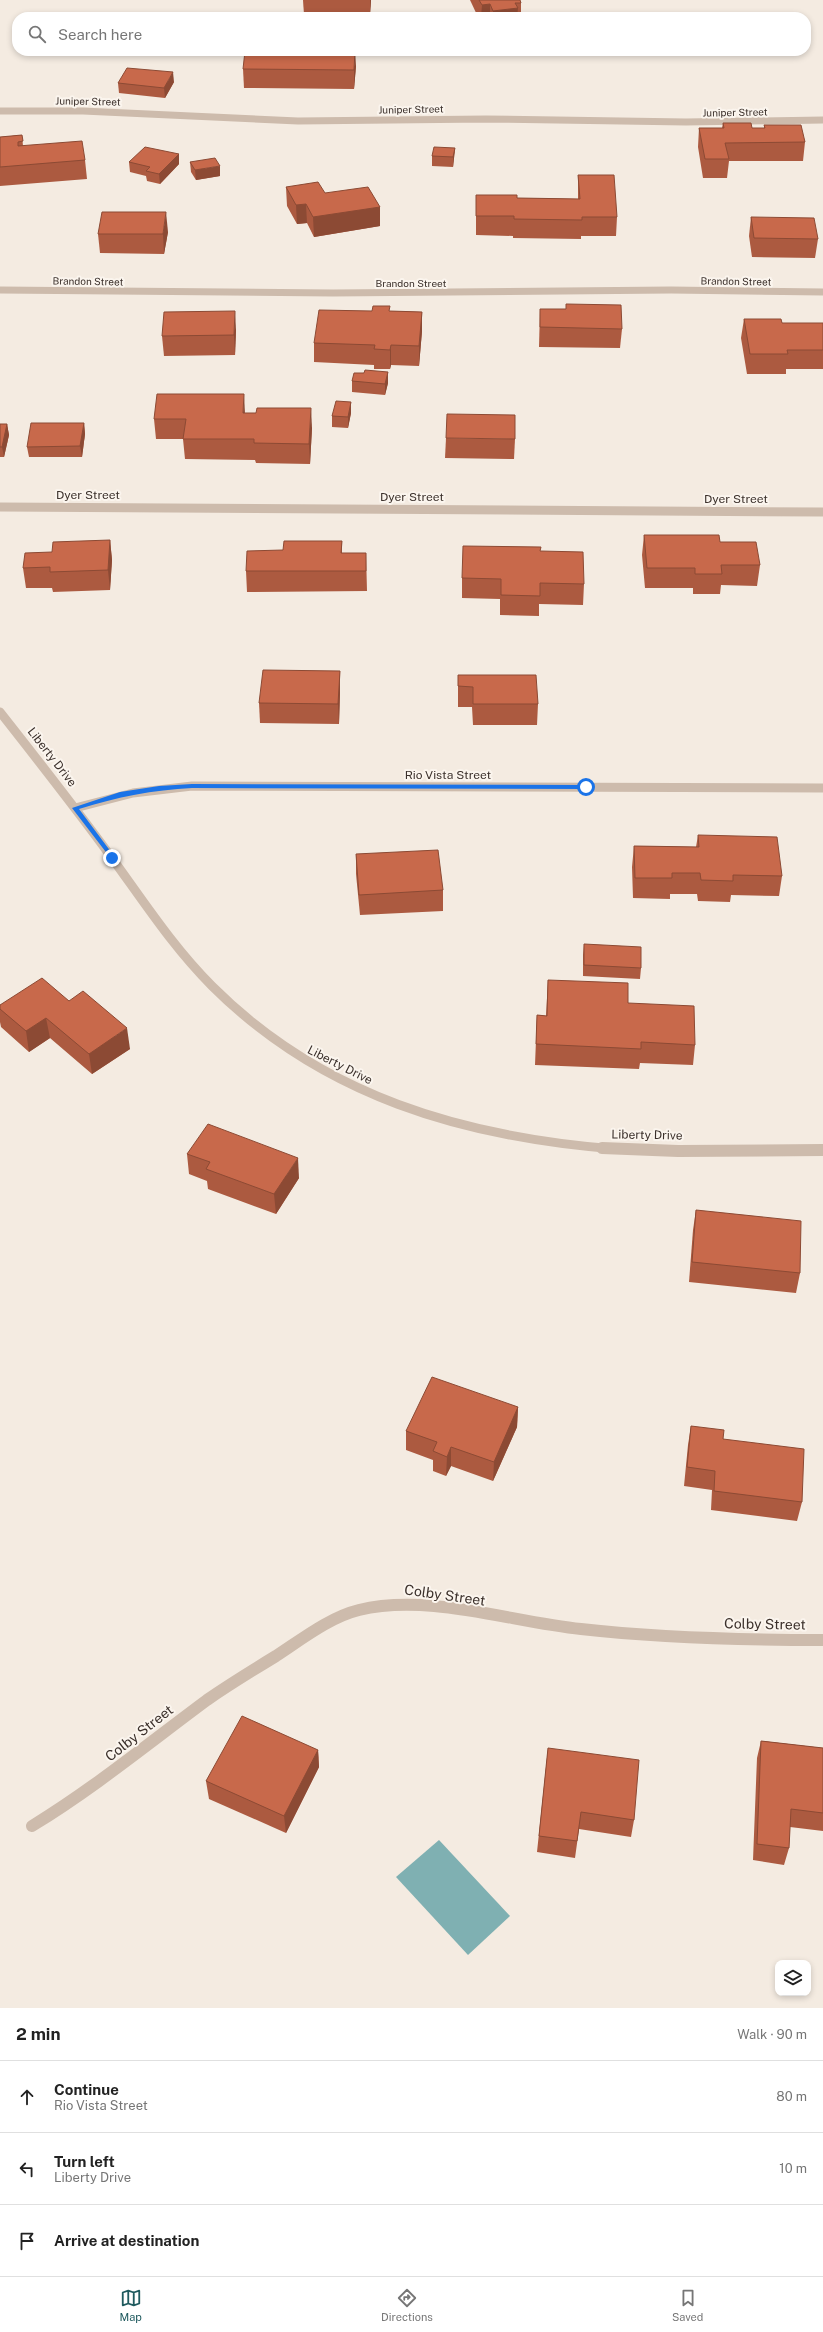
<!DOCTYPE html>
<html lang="en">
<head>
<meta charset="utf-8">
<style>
	:root { --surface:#fff; --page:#f6f6f6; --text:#222; --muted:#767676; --line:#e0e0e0; --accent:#1f5a5e }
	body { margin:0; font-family:"Public Sans",sans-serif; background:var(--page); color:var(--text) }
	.controls { position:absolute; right:12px; bottom:12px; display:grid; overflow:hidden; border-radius:8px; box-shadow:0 2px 6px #0003 }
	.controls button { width:36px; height:36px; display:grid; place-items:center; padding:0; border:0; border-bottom:1px solid var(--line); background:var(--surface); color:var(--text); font:20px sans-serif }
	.stop { position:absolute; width:12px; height:12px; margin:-9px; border:3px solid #1a73e8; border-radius:50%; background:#fff }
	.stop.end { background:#1a73e8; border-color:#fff; box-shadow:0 1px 4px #0008 }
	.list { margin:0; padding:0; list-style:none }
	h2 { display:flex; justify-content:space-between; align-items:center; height:52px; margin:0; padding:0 16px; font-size:17px }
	h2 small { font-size:13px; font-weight:400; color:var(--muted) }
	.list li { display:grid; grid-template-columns:26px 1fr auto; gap:12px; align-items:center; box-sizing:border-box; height:72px; padding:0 16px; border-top:1px solid var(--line) }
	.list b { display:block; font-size:15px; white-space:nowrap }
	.list p { margin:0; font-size:13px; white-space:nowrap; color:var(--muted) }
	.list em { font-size:13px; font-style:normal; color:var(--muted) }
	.icon { flex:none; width:22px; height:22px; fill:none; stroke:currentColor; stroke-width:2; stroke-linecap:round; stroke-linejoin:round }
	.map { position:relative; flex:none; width:823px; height:2008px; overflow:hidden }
	.search { position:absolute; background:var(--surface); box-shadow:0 2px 6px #0003; left:12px; right:12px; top:12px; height:44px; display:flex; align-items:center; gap:10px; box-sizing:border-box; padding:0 14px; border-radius:16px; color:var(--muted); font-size:15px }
	.sheet { height:268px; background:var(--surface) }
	nav { display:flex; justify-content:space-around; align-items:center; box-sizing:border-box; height:56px; border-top:1px solid var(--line); background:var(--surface); font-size:11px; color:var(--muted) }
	nav a { display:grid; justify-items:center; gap:2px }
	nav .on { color:var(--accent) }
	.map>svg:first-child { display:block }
	.water { fill:#7fb0b2 }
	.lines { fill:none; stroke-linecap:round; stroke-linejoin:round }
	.street-far2 { stroke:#cdbbac; stroke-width:7 }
	.street-far1 { stroke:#cdbbac; stroke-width:9 }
	.street { stroke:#cdbbac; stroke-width:12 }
	.wall { fill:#ac5a40 }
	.shaded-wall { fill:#8c4a34 }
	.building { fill:#c8694b; stroke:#8c4a34 }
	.route { fill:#1a73e8 }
	.labels { text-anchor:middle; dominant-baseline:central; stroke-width:4; stroke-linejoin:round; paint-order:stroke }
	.far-street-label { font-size:10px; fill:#3b302b; stroke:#fbf5ee }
	.street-label { font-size:12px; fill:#3b302b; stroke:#fbf5ee }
	.near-street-label { font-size:14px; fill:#3b302b; stroke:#fbf5ee }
</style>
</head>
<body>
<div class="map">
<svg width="823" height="2008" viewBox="0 0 823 2008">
	<rect width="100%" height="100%" fill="#f4ebe1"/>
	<polygon class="water" points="439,1840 510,1916 468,1955 396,1877"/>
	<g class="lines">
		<g class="street-far2">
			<polyline points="0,111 83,111 298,121 486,119 686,122 823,120"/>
			<polyline points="0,290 333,293 671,290 823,292"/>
		</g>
		<g class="street-far1">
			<polyline points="0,507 823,512"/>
			<path d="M0,712C37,759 74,806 109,854C142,899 172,946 212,986C322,1096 463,1137 615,1149"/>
			<polyline points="75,808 133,793 192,786 823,788"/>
		</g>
		<g class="street">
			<polyline points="602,1148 678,1151 823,1150"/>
			<path d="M32,1826C94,1788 149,1743 207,1700C230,1684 253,1670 276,1656C302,1639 330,1617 359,1610C428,1593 511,1622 581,1629C662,1638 742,1640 823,1640"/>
		</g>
	</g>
	<g class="wall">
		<polygon points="303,0 371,0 370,15 304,15"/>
		<polygon points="470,0 520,0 521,3 521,17 478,17"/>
		<polygon points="700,51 755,51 755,53 701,54"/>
		<polygon points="356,66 354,89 244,88 243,69"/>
		<polygon points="174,82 165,98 119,93 118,83"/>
		<polygon points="723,123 752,128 764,128 764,125 805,142 803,161 729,161 727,178 703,178 698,147 699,128 722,128"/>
		<polygon points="22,135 23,146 85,160 87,179 0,186 0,137"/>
		<polygon points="455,148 454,158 453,167 432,166 432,156"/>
		<polygon points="179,154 179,164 160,184 147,181 146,176 130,172 129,162"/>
		<polygon points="190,162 220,176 196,180 191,172"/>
		<polygon points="578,175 617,217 616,236 581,236 581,239 513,238 513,236 476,235 476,195 517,198 578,199"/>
		<polygon points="286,187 325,193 380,207 380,226 314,237 307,223 297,224 287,206"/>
		<polygon points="751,217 818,239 815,258 752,257 749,236"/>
		<polygon points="168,232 164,254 100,253 98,234"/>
		<polygon points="540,309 565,309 622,329 620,348 539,347"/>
		<polygon points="372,311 390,311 422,312 422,331 419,366 391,365 390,369 374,369 374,365 314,362 314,343"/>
		<polygon points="744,319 782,323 823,323 823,369 786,369 786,374 747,374 741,338"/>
		<polygon points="236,330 235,355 164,356 162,336"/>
		<polygon points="388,372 388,383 385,395 352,392 352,381 364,373"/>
		<polygon points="351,402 351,413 348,428 332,427 332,416"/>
		<polygon points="245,413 312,428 310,464 256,463 255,460 185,459 183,439 156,439 154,419"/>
		<polygon points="84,423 85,434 82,457 29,457 27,447"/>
		<polygon points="0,424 7,424 9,435 4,457 0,457"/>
		<polygon points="446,438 515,439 514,459 445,458"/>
		<polygon points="644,535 720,542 760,565 757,586 721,585 720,594 693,594 693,588 645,588 642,555"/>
		<polygon points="110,540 112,560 110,590 53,592 52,588 26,588 23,568 52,552"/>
		<polygon points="342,541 342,553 366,553 367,591 247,592 246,571 283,550"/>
		<polygon points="540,551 584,584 583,605 539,604 539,616 500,615 500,599 462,598 462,578"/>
		<polygon points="340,671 340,691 339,724 260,723 259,703"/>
		<polygon points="458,675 538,704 537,725 473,725 472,707 458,707"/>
		<polygon points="698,835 782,876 779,896 731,895 730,902 698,901 697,894 670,894 670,899 633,898 632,867 634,846 696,847"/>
		<polygon points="356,854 443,890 443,911 360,915 356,874"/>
		<polygon points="584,944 641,968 640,979 583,976 583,955"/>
		<polygon points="548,980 628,1003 695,1045 693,1065 640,1063 639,1069 535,1065 537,1015 546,1016"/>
		<polygon points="69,1001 130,1049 92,1074 50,1038 29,1052 1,1027 0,1022 0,1005"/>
		<polygon points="187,1154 299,1178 276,1214 208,1189 207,1181 189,1174"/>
		<polygon points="696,1210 800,1273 796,1293 689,1282 693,1230"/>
		<polygon points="518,1407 517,1427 493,1481 451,1466 446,1476 433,1471 433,1460 406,1450 406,1431"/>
		<polygon points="691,1426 723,1439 802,1502 797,1521 711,1510 712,1490 684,1486 688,1445"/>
		<polygon points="761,1741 823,1748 823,1831 790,1827 789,1848 784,1865 753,1860 757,1758"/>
		<polygon points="548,1748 634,1820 631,1837 579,1829 575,1858 537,1852"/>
		<polygon points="318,1750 319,1767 286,1833 209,1799 206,1781"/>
	</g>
	<g class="shaded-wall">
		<polygon points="370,0 371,0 370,15"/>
		<polygon points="490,4 490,17 481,17 482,5"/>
		<polygon points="518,8 517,17 493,17 493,11"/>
		<polygon points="355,51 356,66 354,89 354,70"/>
		<polygon points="173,72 174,82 165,98 164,88"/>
		<polygon points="455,148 454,158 453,167 453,157"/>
		<polygon points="179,154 179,164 160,184 159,174"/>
		<polygon points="220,166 220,176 196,180 195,170"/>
		<polygon points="306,204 307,223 297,224 296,205"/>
		<polygon points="380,207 380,226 314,237 313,217"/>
		<polygon points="166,212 168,232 164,254 163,234"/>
		<polygon points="235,311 236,330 235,355 234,335"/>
		<polygon points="422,312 422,331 419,366 419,346"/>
		<polygon points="391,345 391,365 390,369 390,350"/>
		<polygon points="388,372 388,383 385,395 385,384"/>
		<polygon points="244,394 245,414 243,413"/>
		<polygon points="351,402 351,413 348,428 348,417"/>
		<polygon points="311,408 312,428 310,464 309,444"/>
		<polygon points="84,423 85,434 82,457 80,446"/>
		<polygon points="7,424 9,435 4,457 2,447"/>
		<polygon points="110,540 112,560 110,590 108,570"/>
		<polygon points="340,671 340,691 339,724 338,704"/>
		<polygon points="46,1018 50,1038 29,1052 26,1031"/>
		<polygon points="127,1028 130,1049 92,1074 89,1054"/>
		<polygon points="298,1158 299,1178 276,1214 274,1194"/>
		<polygon points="518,1407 517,1427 493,1481 494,1462"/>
		<polygon points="451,1447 451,1466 446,1476 447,1457"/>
		<polygon points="318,1750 319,1767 286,1833 284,1816"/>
	</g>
	<g class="building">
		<polygon points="479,0 520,0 521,3 515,3 518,8 493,11 490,4 482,5"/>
		<polygon points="245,51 355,51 354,70 243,69"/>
		<polygon points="127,68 173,72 164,88 118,83"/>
		<polygon points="723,123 751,123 752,128 765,128 764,125 801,125 805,142 725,143 729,159 705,159 699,128 724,128"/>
		<polygon points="22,135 23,141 18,142 18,146 82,141 85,160 0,167 0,137"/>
		<polygon points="145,147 179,154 159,174 146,171 150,167 129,162"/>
		<polygon points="434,147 455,148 453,157 432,156"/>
		<polygon points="215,158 220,166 195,170 190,162"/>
		<polygon points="578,175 614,175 617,217 582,217 582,220 514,219 514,216 476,216 476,195 517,195 517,198 580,199"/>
		<polygon points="318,182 325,193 368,187 380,207 313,217 306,204 296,205 286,187"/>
		<polygon points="102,212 166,212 163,234 98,234"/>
		<polygon points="751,217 814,218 818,239 754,238"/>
		<polygon points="566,304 621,305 622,329 540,327 540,309 566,309"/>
		<polygon points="373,306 390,306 389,311 422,312 419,346 391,345 390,350 374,349 375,345 314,343 319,310 372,311"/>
		<polygon points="235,311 234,335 162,336 164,312"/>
		<polygon points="744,319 781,319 782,323 823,323 823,350 787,350 788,354 750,354"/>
		<polygon points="365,370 388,372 385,384 352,381 354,373 364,373"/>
		<polygon points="157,394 244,394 243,413 256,413 257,408 311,408 309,444 254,443 254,439 183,439 186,419 154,419"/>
		<polygon points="336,401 351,402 348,417 332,416"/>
		<polygon points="447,414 515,415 515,439 446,438"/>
		<polygon points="31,423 84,423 80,446 27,447"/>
		<polygon points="0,424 7,424 2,447 0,447"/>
		<polygon points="644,535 719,535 720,542 756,542 760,565 721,565 722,574 695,574 695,568 647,568"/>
		<polygon points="110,540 108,570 50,572 50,567 23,568 25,553 52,552 53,542"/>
		<polygon points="284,541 342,541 341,553 366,553 366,571 246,571 247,551 283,550"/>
		<polygon points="463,546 541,547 540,551 583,552 584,584 540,583 540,596 501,595 501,579 462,578"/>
		<polygon points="263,670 340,671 338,704 259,703"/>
		<polygon points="458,675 536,675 538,704 473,704 473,687 458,686"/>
		<polygon points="698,835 777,837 782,876 733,875 733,881 701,880 700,873 672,873 672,878 635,878 634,846 699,847"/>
		<polygon points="438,850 443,890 359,895 356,854"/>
		<polygon points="584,944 641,947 641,968 584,965"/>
		<polygon points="42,978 69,1001 83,991 127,1028 89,1054 46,1018 26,1031 0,1009 0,1005"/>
		<polygon points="548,980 628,983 628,1003 694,1006 695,1045 641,1042 641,1049 536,1044 537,1015 547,1016"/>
		<polygon points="208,1124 298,1158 274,1194 206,1169 210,1162 187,1154"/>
		<polygon points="696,1210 801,1221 800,1273 692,1262"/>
		<polygon points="432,1377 518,1407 494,1462 451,1447 447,1457 433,1451 437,1442 406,1431"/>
		<polygon points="691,1426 724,1430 723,1439 804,1449 802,1502 714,1491 715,1471 687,1467"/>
		<polygon points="242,1716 318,1750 284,1816 206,1781"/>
		<polygon points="761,1741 823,1748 823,1813 791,1809 789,1848 757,1844"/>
		<polygon points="548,1748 639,1760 634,1820 581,1812 577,1841 539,1836"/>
	</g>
	<path class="route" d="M192,784L586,785L589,787L586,789L192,788C153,790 117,797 79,809L114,856L112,860L72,808L120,792L159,786Z"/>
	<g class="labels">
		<g class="far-street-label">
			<text transform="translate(88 101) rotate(1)">Juniper Street</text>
			<text transform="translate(411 109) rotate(-1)">Juniper Street</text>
			<text transform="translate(735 112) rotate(-1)">Juniper Street</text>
			<text transform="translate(88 281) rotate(1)">Brandon Street</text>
			<text transform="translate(736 281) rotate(1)">Brandon Street</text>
			<text x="411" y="283">Brandon Street</text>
		</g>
		<g class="street-label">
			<text x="88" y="495">Dyer Street</text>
			<text x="412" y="497">Dyer Street</text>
			<text x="736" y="499">Dyer Street</text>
			<text transform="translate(52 757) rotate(52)">Liberty Drive</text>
			<text x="448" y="775">Rio Vista Street</text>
			<text transform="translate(340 1065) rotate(27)">Liberty Drive</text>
			<text transform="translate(647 1135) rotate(1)">Liberty Drive</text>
		</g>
		<g class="near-street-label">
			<text transform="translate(445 1595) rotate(8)">Colby Street</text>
			<text transform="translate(765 1624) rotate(1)">Colby Street</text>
			<text transform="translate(139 1733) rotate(-38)">Colby Street</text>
		</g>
	</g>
</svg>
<div class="controls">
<button><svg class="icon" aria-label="layers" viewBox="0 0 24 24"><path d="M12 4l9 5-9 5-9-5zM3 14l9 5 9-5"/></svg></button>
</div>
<div class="stop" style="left:586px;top:787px"></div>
<div class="stop end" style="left:112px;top:858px"></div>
<div class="search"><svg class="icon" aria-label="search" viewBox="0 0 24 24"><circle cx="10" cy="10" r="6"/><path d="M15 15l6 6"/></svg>Search here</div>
</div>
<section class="sheet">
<h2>2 min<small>Walk · 90 m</small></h2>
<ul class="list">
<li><svg class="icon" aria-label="ahead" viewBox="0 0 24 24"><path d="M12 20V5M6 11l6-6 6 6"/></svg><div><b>Continue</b><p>Rio Vista Street</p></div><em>80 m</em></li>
<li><svg class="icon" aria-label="left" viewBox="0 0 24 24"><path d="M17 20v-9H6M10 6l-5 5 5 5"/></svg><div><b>Turn left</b><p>Liberty Drive</p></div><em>10 m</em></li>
<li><svg class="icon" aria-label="arrive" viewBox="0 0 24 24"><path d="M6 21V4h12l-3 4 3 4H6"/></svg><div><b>Arrive at destination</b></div></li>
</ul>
</section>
<nav>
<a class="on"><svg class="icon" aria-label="map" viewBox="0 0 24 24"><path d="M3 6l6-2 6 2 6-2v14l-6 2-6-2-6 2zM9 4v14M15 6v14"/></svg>Map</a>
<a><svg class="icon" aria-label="directions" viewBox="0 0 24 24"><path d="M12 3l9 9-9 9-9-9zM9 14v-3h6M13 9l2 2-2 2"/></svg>Directions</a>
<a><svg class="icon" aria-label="saved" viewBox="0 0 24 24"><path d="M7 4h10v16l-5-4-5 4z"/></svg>Saved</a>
</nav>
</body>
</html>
